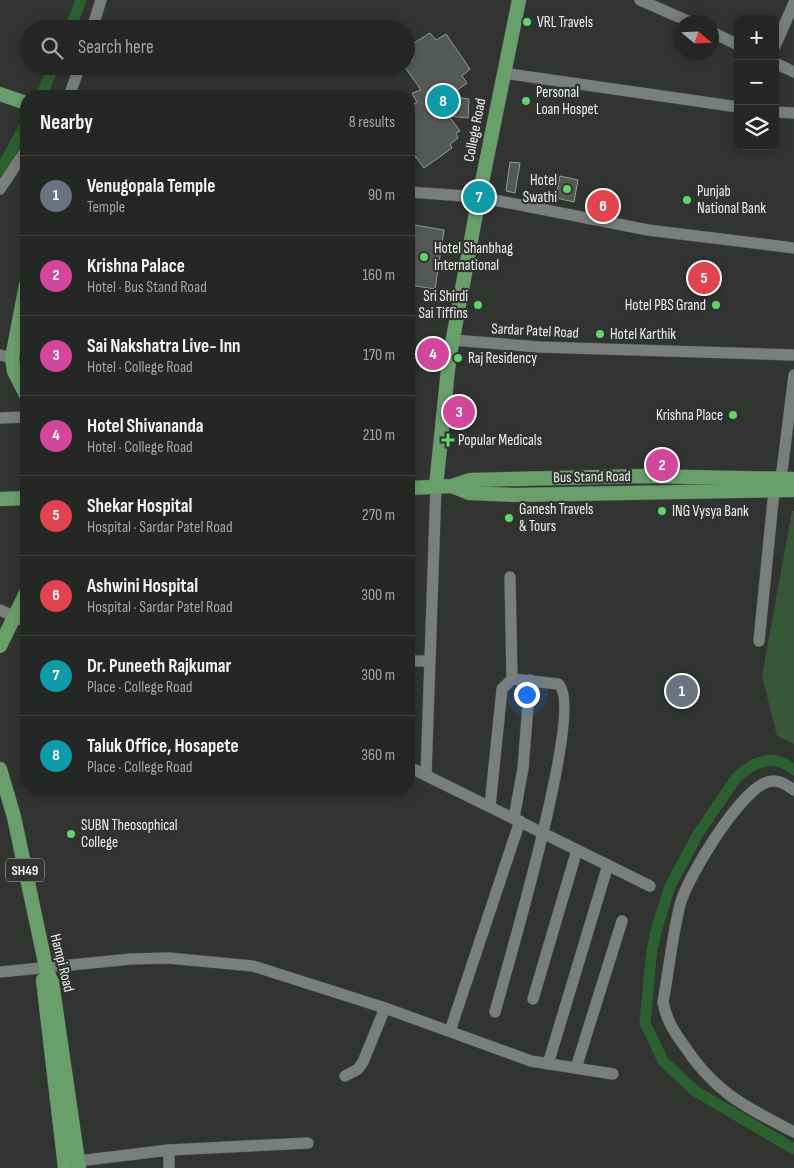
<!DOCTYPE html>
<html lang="en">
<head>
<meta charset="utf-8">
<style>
	:root { --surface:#252725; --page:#2d2f2d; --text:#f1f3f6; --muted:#a3a5a7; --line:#424442; --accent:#8abfa5 }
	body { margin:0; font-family:"Sofia Sans Condensed",sans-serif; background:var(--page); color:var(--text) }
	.controls { position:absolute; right:15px; top:15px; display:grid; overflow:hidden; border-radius:10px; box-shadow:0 2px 8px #0003 }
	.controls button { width:45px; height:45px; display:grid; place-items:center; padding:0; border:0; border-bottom:1px solid var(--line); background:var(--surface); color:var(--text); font:25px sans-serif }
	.compass { position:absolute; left:674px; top:15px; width:45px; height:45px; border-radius:50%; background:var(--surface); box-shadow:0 2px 8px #0003; rotate:109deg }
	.you { position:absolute; left:526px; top:694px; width:18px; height:18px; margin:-12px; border:4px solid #fff; border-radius:50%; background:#1a73e8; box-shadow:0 0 0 8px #1a73e833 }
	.badge { display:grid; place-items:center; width:32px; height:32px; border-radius:50%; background:var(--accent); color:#fff; font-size:16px; font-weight:700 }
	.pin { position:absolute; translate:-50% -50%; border:2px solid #fff; box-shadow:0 1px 5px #0006 }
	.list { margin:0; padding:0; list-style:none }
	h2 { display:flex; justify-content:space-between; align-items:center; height:65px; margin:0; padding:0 20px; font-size:21px }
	h2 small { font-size:16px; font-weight:400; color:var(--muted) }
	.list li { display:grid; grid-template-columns:32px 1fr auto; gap:15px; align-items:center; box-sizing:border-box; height:80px; padding:0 20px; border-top:1px solid var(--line) }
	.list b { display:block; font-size:19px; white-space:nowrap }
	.list p { margin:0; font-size:16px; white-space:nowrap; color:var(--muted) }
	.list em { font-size:16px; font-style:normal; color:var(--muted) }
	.icon { flex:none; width:28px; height:28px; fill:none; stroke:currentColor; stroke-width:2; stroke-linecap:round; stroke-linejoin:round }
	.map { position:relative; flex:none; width:794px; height:1168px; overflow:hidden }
	.search { position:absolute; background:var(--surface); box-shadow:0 2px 8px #0003; left:20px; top:20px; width:395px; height:55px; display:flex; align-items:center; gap:12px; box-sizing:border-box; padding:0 18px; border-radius:28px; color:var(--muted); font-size:19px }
	.panel { position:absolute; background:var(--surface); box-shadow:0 2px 8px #0003; left:20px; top:90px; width:395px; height:705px; border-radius:20px }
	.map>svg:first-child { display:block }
	.green { fill:#365837 }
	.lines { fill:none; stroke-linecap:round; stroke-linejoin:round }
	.canal { stroke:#2b612f; stroke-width:11 }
	.building { fill:#555955; stroke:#969a96 }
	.minor-casing { stroke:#505350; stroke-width:12 }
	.major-casing { stroke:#505350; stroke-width:15 }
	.minor { stroke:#7b7f7b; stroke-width:11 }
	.major { stroke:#689f6b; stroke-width:14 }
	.poi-dot { fill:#61d46a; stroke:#313431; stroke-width:2 }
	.labels { text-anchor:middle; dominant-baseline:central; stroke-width:4.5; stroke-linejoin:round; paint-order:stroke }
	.shield { fill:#313431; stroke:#b5b8b5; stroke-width:1 }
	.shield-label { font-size:14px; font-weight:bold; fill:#eef1ee }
	.poi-label { font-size:15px; fill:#eef1ee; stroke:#313431; text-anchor:start }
	.street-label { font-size:15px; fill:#eef1ee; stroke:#313431 }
</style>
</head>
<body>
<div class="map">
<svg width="794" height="1168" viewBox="0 0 794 1168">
	<rect width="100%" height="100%" fill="#313431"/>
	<polygon class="green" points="792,511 794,511 794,744 777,736 762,676"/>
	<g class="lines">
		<g class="canal">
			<polyline points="70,29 81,0"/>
			<polyline points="41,96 54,66"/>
			<polyline points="0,171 26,124"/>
			<path d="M794,770C774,753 754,761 736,778L698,834L670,886L656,931L651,957L645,1023L663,1061L695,1091L794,1149"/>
		</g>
	</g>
	<g class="building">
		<polygon points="430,33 436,40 446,34 470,69 462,76 467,83 449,96 469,99 468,118 449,116 460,131 456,133 458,138 450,144 452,148 424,168 416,157 409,162 409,108 417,102 412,93 421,90 404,66 413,60 406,51 406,48"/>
		<polygon points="510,162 520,163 515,193 506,191"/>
		<polygon points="560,176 578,180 574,202 556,198"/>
		<polygon points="409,224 444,230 435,289 409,285"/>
	</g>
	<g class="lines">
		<defs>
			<g id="minor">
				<polyline points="640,0 690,22"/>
				<polyline points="92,29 101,0"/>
				<polyline points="712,32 738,45"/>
				<polyline points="775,46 794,3"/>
				<polyline points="775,63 794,72"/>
				<polyline points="503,73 738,107"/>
				<polyline points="69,96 80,66"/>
				<polyline points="775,112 794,113"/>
				<polyline points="0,189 26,150"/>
				<polyline points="409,192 479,197 648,230 794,248"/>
				<polyline points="453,340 539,347 794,355"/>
				<polyline points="0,355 12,358"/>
				<polyline points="0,418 26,417"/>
				<polyline points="510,577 512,679"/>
				<polyline points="0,610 26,622"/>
				<polyline points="759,641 774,491 781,479 794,375"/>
				<polyline points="409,661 430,661"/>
				<polyline points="409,767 650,886"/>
				<polyline points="426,775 436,486"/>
				<path d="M794,790C784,783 774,777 763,784C737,797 687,877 680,905C672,936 669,970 663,1002C666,1019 673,1031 683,1044C715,1093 744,1106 794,1132"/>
				<path d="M490,806L502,689L512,679L558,684C586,704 506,971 495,1012"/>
				<polyline points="514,818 523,768 530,680"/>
				<polyline points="0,972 131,959 168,958 253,966 385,1008 531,1061 613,1074"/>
				<polyline points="533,999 577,850"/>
				<polyline points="450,1031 520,821"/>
				<polyline points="548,1064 608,865"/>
				<polyline points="576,1068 622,921"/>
				<polyline points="345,1076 358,1069 363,1062 385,1008"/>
				<polyline points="169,1150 169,1168"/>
				<polyline points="78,1161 169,1150 308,1143"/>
			</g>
			<g id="major">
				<polyline points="0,94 26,103"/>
				<polyline points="26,285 12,358 14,371 26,395"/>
				<polyline points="436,486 449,360 479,197 519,0"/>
				<polyline points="452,486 469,493 514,495 794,490"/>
				<polyline points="409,488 452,486 470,480 644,476 794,479"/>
				<polyline points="0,499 26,498"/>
				<polyline points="0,646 26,593"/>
				<polyline points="0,769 14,817 47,972 52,982 79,1168"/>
				<polyline points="43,980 65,1168"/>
			</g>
		</defs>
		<use href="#minor" class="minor-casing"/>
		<use href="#major" class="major-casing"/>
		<use href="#minor" class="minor"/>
		<use href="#major" class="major"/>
	</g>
	<g class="poi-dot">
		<circle cx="527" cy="22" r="5"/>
		<circle cx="526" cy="101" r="5"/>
		<circle cx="567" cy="189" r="5"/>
		<circle cx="687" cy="200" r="5"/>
		<circle cx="424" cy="257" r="5"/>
		<circle cx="478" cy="305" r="5"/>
		<circle cx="716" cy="305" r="5"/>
		<circle cx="600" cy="334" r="5"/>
		<circle cx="458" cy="358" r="5"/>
		<circle cx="733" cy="415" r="5"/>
		<path d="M445.5 432.5h5v5h5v5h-5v5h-5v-5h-5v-5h5z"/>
		<circle cx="662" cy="511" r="5"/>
		<circle cx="509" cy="518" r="5"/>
		<circle cx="71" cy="834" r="5"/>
	</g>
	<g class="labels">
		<rect class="shield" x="6" y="858.5" width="38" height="23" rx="4"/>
		<g class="shield-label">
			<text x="25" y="870">SH49</text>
		</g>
		<g class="poi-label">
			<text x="537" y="22">VRL Travels</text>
			<text x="536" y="92">Personal<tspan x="536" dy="17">Loan Hospet</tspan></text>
			<text x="557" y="180" text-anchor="end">Hotel<tspan x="557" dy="17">Swathi</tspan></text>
			<text x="697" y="191">Punjab<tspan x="697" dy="17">National Bank</tspan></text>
			<text x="434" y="248">Hotel Shanbhag<tspan x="434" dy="17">International</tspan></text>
			<text x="468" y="296" text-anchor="end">Sri Shirdi<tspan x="468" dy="17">Sai Tiffins</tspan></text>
			<text x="706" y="305" text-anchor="end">Hotel PBS Grand</text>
			<text x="610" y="334">Hotel Karthik</text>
			<text x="468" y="358">Raj Residency</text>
			<text x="723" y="415" text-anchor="end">Krishna Place</text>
			<text x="458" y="440">Popular Medicals</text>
			<text x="519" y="509">Ganesh Travels<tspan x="519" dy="17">&amp; Tours</tspan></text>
			<text x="672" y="511">ING Vysya Bank</text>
			<text x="81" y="825">SUBN Theosophical<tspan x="81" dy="17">College</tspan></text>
		</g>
		<g class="street-label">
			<text transform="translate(475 130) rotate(-79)">College Road</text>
			<text transform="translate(535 331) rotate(3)">Sardar Patel Road</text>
			<text transform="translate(592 477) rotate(-1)">Bus Stand Road</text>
			<text transform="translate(62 963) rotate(76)">Hampi Road</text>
		</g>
	</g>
</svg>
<div class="controls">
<button>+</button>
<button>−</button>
<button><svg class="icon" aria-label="layers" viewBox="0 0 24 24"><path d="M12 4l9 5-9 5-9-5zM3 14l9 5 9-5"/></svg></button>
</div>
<svg class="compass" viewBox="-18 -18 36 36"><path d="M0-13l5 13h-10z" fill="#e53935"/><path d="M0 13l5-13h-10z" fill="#a3a5a7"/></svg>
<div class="you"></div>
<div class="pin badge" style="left:682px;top:691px;background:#6b7280">1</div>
<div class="pin badge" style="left:662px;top:465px;background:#d1479c">2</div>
<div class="pin badge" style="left:459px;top:412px;background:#d1479c">3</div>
<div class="pin badge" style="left:433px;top:354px;background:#d1479c">4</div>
<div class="pin badge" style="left:704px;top:278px;background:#e0444e">5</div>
<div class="pin badge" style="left:603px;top:206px;background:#e0444e">6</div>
<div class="pin badge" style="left:479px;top:197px;background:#0f9aa8">7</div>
<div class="pin badge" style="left:443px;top:101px;background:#0f9aa8">8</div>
<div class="search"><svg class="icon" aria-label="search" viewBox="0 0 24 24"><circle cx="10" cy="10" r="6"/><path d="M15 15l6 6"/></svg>Search here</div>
<section class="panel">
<h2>Nearby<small>8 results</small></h2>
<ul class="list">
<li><span class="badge" style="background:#6b7280">1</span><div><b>Venugopala Temple</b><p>Temple</p></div><em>90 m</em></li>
<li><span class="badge" style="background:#d1479c">2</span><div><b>Krishna Palace</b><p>Hotel · Bus Stand Road</p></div><em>160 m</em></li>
<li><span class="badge" style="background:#d1479c">3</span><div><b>Sai Nakshatra Live- Inn</b><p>Hotel · College Road</p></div><em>170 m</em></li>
<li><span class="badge" style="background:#d1479c">4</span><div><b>Hotel Shivananda</b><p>Hotel · College Road</p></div><em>210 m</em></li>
<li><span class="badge" style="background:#e0444e">5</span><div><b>Shekar Hospital</b><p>Hospital · Sardar Patel Road</p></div><em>270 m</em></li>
<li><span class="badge" style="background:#e0444e">6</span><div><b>Ashwini Hospital</b><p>Hospital · Sardar Patel Road</p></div><em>300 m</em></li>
<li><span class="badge" style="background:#0f9aa8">7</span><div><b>Dr. Puneeth Rajkumar</b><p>Place · College Road</p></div><em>300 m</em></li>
<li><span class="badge" style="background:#0f9aa8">8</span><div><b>Taluk Office, Hosapete</b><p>Place · College Road</p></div><em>360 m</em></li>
</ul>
</section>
</div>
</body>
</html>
